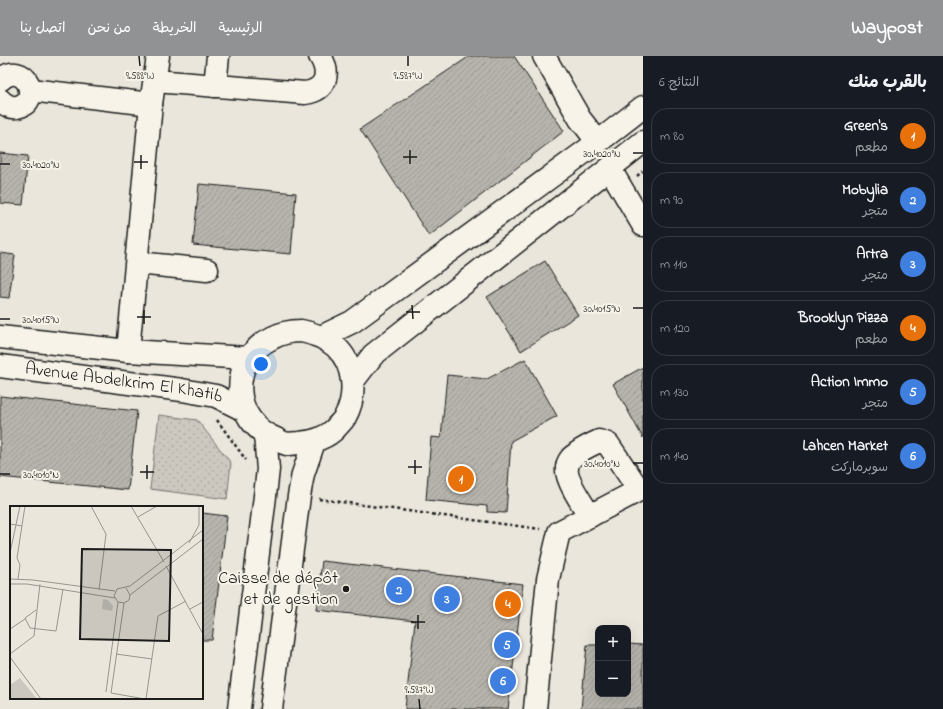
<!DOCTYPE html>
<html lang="ar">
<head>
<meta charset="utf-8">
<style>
	:root { --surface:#171b24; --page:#20242c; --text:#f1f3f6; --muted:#9ea1a6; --line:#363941; --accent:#919294 }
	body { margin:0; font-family:"Indie Flower","Playpen Sans Arabic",sans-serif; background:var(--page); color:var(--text); direction:rtl }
	.controls { position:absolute; right:12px; bottom:12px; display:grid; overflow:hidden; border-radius:8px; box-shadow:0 4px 16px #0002 }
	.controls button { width:36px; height:36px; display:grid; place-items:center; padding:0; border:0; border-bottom:1px solid var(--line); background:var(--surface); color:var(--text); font:20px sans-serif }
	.you { position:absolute; left:261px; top:308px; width:14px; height:14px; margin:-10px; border:3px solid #fff; border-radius:50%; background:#1a73e8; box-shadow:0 0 0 6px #1a73e833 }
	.badge { display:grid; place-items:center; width:26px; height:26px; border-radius:50%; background:var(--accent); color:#fff; font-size:13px; font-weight:700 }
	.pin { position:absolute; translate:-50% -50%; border:2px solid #fff; box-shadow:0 1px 4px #0006 }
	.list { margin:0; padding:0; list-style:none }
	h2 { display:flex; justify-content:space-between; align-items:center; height:52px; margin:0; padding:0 16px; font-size:17px }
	h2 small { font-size:13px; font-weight:400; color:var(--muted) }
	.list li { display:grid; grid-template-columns:26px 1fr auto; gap:12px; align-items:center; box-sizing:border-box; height:56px; margin:0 8px 8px; padding:0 8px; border:1px solid var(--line); border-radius:16px }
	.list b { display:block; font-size:15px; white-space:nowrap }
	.list p { margin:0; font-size:13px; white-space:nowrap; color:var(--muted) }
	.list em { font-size:13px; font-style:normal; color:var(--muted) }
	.map { position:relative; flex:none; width:643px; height:653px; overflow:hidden; direction:ltr }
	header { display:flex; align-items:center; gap:24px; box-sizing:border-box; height:56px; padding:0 20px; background:var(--accent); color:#fff }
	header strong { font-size:19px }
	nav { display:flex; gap:22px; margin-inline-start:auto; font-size:14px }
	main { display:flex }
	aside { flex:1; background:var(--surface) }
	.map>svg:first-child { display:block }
	.park { fill:url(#park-dots); stroke:#74726e }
	.building { fill:url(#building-hatch); stroke:#1c1c1c }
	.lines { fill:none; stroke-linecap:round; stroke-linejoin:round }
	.minor-casing { stroke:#1c1c1c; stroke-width:25 }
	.path { stroke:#1c1c1c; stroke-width:2.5; stroke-dasharray:3 3; stroke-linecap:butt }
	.minor { stroke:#f7f3e8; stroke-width:22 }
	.ticks { fill:none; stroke:#1c1c1c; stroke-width:1.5 }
	.poi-dot { fill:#1c1c1c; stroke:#f7f3e8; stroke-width:1.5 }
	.labels { text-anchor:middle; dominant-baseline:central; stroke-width:4; stroke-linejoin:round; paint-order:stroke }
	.street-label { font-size:18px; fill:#1c1c1c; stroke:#f7f3e8 }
	.poi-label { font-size:18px; fill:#1c1c1c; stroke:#f7f3e8; text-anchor:end }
	.inset-road { fill:none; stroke:#98958f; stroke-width:1 }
	.view { fill:#1c1c1c; fill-opacity:0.15; stroke:#1c1c1c; stroke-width:2 }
	.inset-edge { fill:none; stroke:#1c1c1c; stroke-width:2 }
	.ticks-label { font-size:10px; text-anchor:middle; fill:#1c1c1c; stroke:#f7f3e8; stroke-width:4; stroke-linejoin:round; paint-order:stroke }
</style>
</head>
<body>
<header>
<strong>Waypost</strong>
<nav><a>الرئيسية</a><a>الخريطة</a><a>من نحن</a><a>اتصل بنا</a></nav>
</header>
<main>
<aside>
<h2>بالقرب منك<small>النتائج: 6</small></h2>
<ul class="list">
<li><span class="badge" style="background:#e8710a">1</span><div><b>Green's</b><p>مطعم</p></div><em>80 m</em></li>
<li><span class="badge" style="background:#3f7fe0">2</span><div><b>Mobylia</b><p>متجر</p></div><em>90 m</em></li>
<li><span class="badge" style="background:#3f7fe0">3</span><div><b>Artra</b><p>متجر</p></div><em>110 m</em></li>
<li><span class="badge" style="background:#e8710a">4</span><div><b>Brooklyn Pizza</b><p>مطعم</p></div><em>120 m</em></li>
<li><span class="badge" style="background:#3f7fe0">5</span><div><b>Action Immo</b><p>متجر</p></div><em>130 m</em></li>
<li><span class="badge" style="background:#3f7fe0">6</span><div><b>Lahcen Market</b><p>سوبرماركت</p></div><em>140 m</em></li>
</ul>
</aside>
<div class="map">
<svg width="643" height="653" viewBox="0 0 643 653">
	<defs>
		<pattern id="park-dots" width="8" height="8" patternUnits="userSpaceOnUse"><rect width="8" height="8" fill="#ccc8c0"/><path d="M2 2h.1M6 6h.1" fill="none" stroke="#afaba4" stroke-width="1.8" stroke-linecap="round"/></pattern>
		<pattern id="building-hatch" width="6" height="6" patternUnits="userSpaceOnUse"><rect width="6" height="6" fill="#b6b4ac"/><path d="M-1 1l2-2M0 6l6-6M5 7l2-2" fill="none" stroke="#9c9a93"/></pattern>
	</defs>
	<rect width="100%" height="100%" fill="#eae6dc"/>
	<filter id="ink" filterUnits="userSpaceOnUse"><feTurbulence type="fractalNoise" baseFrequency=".025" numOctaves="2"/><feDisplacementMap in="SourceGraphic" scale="8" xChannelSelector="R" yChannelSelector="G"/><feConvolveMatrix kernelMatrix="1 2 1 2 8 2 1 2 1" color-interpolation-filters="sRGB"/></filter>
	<g filter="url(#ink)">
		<polygon class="park" points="159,359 197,364 231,407 227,443 150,433"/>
		<g class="building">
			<polygon points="470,0 514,0 564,75 429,180 360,73"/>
			<polygon points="0,97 28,100 23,149 0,147"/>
			<polygon points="199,128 296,137 291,198 193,189"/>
			<polygon points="0,197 15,199 9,242 0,241"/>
			<polygon points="545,205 578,259 521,295 487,241"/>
			<polygon points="525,303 557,360 511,385 506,457 487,456 487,450 426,444 431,381 441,382 447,319 487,323"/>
			<polygon points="643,311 643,382 613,328"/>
			<polygon points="0,340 137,355 128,434 0,421"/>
			<polygon points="202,457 227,460 212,584 202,584"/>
			<polygon points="322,505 523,528 508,653 405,653 415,565 316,554"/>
			<polygon points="628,588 643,589 643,653 581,653 587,589 598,589 598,638 628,638"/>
		</g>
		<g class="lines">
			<defs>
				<g id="minor">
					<polyline points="544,0 580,63 598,86"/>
					<path d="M0,24C25,2 44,46 17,51C10,52 5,49 0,44"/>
					<path d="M155,25L305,37C326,34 331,18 320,0"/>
					<polyline points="215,30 218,0"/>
					<polyline points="30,34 151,48"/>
					<polyline points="610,113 643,169"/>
					<polyline points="137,207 207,214"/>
					<polyline points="0,281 128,295 248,302"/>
					<path d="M321,281C326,284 332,287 336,291C355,309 357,340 345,361C342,366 338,369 335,373C325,383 312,386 299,387C295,387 291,388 287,388C283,387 279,385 276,383C230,365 228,303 272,282C281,277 291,275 301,275C308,276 315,279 321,281L352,266L598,86L643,51"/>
					<polyline points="128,295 151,48 158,0"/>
					<path id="s1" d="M0,310L182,334L216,340L244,354"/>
					<polyline points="353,325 373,299 643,86"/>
					<path d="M590,460C583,449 565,423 567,412C567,407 571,401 575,399C581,393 591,389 599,385L608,388L639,434"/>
					<polyline points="239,653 265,440 268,413 265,379"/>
					<polyline points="271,653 299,440 303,418 314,386"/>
					<polyline points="535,653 548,523 559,476 643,432"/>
				</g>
			</defs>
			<use href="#minor" class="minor-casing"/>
			<g class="path">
				<polyline points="637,120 643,115"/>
				<polyline points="217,364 246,404"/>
				<polyline points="319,443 540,473"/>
			</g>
			<use href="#minor" class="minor"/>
		</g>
	</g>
	<path class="ticks" d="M139,0L140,10M408,0V10M410,94V108M633,97H643M141,99V113M403,101H417M134,106H148M0,108H10M412,249L413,263M633,252H643M144,254V268M406,256H420M137,261H151M0,263H10M415,404V418M633,407H643M147,409V423M408,411H422M140,416H154M0,418H10M418,559V573M411,566H425M419,643L420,653"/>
	<circle class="poi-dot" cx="346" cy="533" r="4"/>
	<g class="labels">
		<g class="street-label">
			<text stroke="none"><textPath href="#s1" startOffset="125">Avenue Abdelkrim El Khatib</textPath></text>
		</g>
		<g class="poi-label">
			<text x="338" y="523">Caisse de dépôt<tspan x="338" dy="21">et de gestion</tspan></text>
		</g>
	</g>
	<g transform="translate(10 450)">
		<rect width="193" height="193" fill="#eae6dc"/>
		<path d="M10,172L27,193H0V179Z" fill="#ccc8c0"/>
		<path d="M93,93L98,94L103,100L102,105L92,103Z" fill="#ccc8c0"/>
		<path class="inset-road" d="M81,0L96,28L89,84M121,0L154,56M128,11L147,0M0,18L12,20M179,37L189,19V0M0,47L10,0M156,60L193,128M0,73L23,74L105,85M8,73L10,59L7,52L15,0M0,78H17L105,92M116,82L120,89L119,94L114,97L108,96L104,90L107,83L120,80L193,24M120,89L193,33M180,103L193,96M26,104L15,112L20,122L46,125L53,83M0,123L15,113M0,148L24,130L30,78M106,148L142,153M0,151L31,193M96,186L108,96M101,187L114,97M101,187L135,193M136,193L148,110L176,95"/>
		<path class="view" d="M72,43L161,44L159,135L70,133Z"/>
		<rect width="193" height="193" class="inset-edge"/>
	</g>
	<g class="ticks-label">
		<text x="140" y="23">9.588°W</text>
		<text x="408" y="23">9.587°W</text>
		<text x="602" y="101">30.4020°N</text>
		<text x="41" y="112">30.4020°N</text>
		<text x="602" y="256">30.4015°N</text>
		<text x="41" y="267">30.4015°N</text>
		<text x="602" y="411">30.4010°N</text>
		<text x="41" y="422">30.4010°N</text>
		<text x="419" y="637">9.587°W</text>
	</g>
</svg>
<div class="controls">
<button>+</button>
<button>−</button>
</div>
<div class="you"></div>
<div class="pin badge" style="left:461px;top:423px;background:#e8710a">1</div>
<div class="pin badge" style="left:399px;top:534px;background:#3f7fe0">2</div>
<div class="pin badge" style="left:447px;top:543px;background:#3f7fe0">3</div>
<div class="pin badge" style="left:508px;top:548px;background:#e8710a">4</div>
<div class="pin badge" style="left:507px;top:589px;background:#3f7fe0">5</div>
<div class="pin badge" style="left:503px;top:625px;background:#3f7fe0">6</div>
</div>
</main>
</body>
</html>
